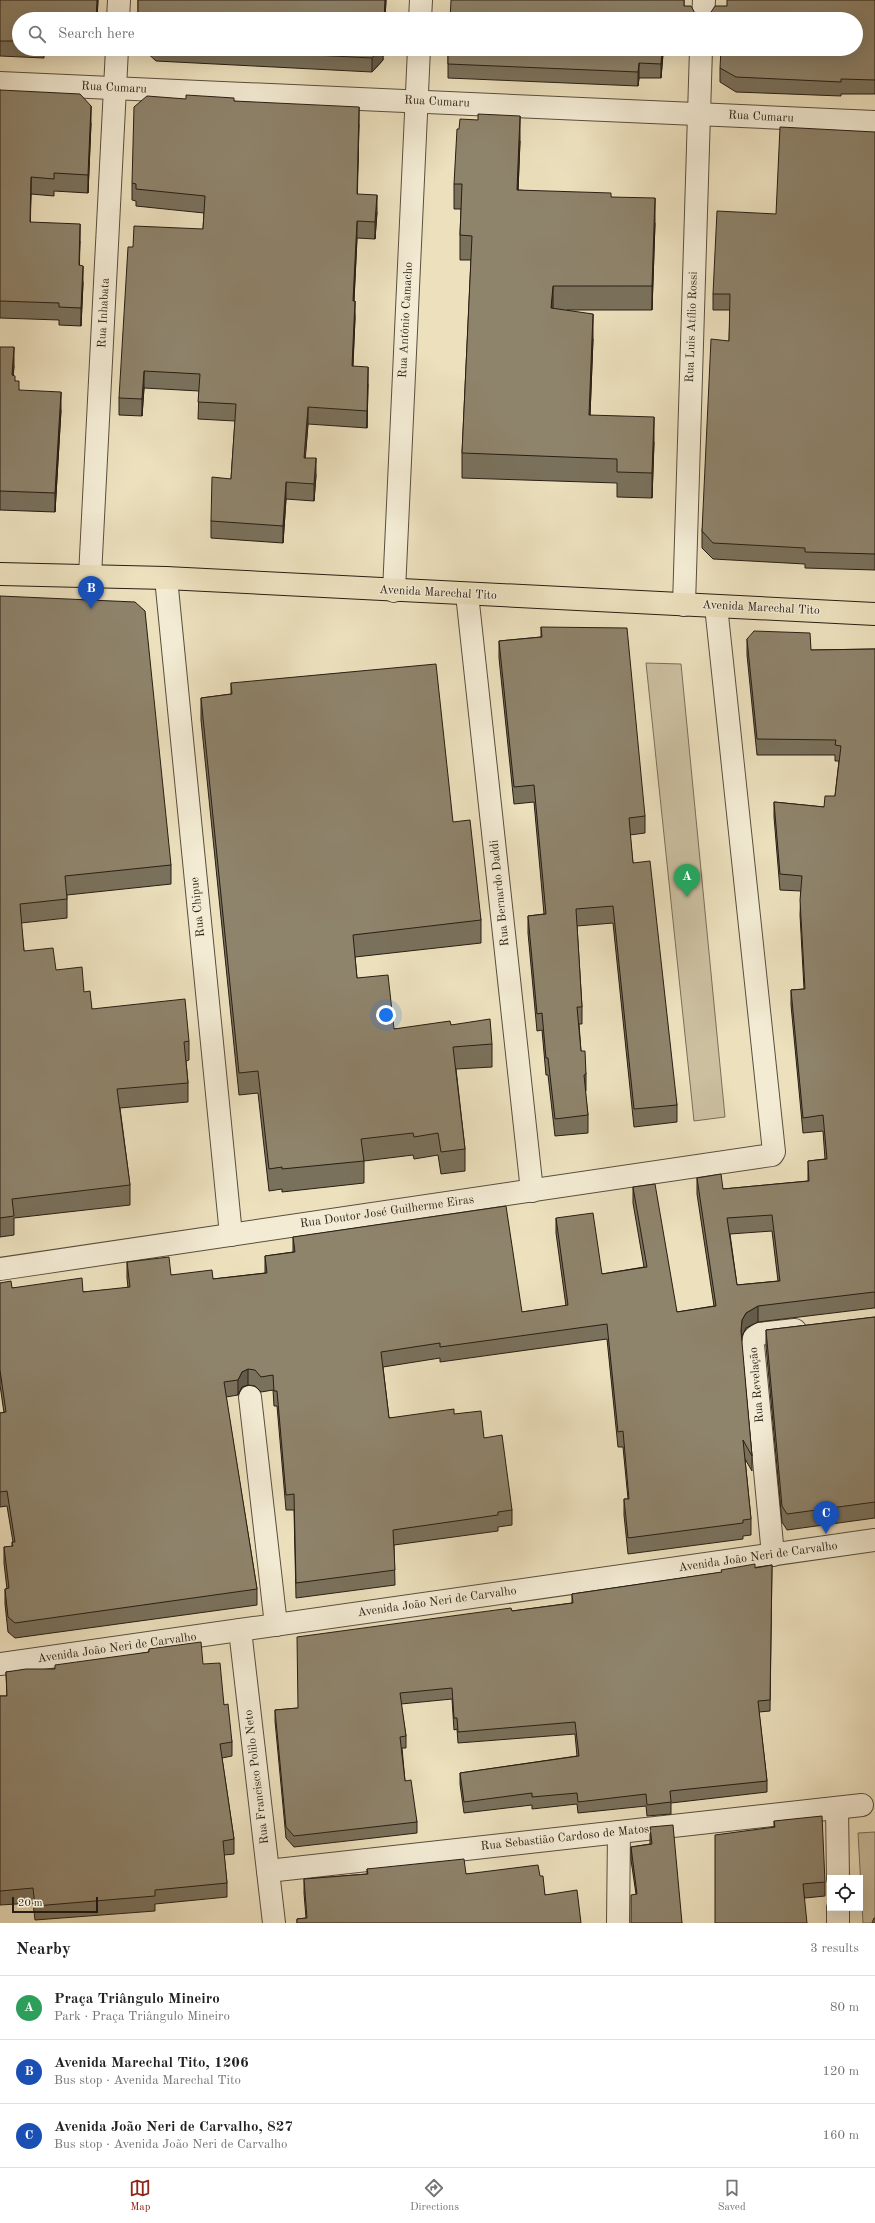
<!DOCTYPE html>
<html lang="en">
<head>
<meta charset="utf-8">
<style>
	:root { --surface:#fff; --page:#f6f6f6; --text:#202124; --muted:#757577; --line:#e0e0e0; --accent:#8f2418 }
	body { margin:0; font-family:"Old Standard TT",serif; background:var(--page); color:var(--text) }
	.controls { position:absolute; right:12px; bottom:12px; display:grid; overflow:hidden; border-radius:0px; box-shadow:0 4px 16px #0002 }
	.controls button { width:36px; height:36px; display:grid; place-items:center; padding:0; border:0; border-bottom:1px solid var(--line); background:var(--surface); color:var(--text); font:20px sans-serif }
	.scale { position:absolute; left:12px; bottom:10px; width:86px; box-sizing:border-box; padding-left:4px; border:2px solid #281e13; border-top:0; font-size:11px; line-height:14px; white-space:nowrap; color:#281e13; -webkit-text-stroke:3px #f3ebd4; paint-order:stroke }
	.you { position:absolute; left:386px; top:1015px; width:14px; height:14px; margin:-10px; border:3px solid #fff; border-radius:50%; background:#1a73e8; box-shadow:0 0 0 6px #1a73e833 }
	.badge { display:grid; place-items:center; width:26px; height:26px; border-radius:50%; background:var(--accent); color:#fff; font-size:13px; font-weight:700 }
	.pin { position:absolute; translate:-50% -33px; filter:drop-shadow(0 1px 2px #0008) }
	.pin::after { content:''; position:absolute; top:21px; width:14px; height:12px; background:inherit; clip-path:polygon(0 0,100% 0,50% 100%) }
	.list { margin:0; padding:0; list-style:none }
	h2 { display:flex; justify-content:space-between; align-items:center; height:52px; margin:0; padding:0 16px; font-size:17px }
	h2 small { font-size:13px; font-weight:400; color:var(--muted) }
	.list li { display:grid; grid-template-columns:26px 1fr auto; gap:12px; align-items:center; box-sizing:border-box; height:64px; padding:0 16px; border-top:1px solid var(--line) }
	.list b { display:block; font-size:15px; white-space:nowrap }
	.list p { margin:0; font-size:13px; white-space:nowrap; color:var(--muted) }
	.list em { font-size:13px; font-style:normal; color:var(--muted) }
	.icon { flex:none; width:22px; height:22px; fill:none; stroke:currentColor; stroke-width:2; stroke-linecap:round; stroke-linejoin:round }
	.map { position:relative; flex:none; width:875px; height:1923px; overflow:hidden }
	.search { position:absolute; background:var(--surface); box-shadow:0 4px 16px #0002; left:12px; right:12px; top:12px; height:44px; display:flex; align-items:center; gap:10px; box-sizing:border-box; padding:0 14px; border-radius:22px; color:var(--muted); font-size:15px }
	.sheet { height:244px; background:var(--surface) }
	nav { display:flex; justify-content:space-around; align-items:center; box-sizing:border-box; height:56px; border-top:1px solid var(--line); background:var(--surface); font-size:11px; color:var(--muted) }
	nav a { display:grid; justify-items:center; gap:2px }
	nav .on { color:var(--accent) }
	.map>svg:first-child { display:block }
	.green { fill:#cbbfa0; stroke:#7a6e5a }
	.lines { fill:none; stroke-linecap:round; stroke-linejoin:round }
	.minor-casing { stroke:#594e3e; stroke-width:24 }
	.major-casing { stroke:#281e13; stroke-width:24 }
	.minor { stroke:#f3ebd4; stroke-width:22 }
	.major { stroke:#ece0bd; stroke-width:22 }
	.wall { fill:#7a715c; stroke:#281e13; fill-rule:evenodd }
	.shaded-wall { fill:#635c4b; stroke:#281e13 }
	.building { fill:#8e836b; stroke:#281e13; fill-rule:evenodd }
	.labels { text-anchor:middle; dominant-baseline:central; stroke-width:3; stroke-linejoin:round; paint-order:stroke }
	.street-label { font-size:12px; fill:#281e13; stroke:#f3ebd4 }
</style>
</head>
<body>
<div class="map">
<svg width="875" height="1923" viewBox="0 0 875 1923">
	<rect width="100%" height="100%" fill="#ece0bd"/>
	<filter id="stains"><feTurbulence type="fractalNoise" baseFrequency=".005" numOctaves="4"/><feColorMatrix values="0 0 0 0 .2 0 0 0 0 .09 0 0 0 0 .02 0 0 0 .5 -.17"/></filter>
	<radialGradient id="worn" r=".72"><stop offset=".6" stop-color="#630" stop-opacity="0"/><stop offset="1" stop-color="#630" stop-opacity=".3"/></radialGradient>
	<g class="green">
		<polygon points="646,663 681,664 725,1117 694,1121"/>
		<polygon points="875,1832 875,1923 863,1923 858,1833"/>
	</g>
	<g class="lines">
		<defs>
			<g id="minor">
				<polyline points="118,19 119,0"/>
				<polyline points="420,19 421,0"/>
				<polyline points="703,19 704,0"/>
				<polyline points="0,83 875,122"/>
				<polyline points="90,576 117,49"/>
				<polyline points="166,578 231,1235"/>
				<polyline points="394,591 419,49"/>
				<polyline points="467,594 532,1191"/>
				<polyline points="684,605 701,49"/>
				<polyline points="0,1269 772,1155 774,1152 716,606"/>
				<polyline points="250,1397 276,1625"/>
				<polyline points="773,1555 753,1345 754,1338 759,1334 795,1330"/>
				<polyline points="240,1630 274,1923"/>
				<polyline points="0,1664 875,1540"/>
				<polyline points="837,1808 838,1878"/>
				<polyline points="268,1871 862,1805"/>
				<polyline points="838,1908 838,1923"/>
				<polyline points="618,1923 619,1832"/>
			</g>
			<polyline id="major" points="0,574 166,578 875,614"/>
		</defs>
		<use href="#minor" class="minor-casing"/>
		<use href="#major" class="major-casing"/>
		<use href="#minor" class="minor"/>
		<use href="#major" class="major"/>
	</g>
	<g class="wall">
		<polygon points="0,0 98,0 97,19 19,19 19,49 44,49 44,58 0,56"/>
		<polygon points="138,0 386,0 385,19 138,19"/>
		<polygon points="684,0 684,6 696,15 702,17 709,15 727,6 875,0 875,94 841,94 841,96 736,92 720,82 720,68 856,19 450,19"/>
		<polygon points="144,49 383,49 383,60 372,72 156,61 144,50"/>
		<polygon points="448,49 666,49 666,55 663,54 661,78 639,78 638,86 448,78"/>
		<polygon points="0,90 91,123 88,193 54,191 54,196 31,194 30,222 80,241 79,265 83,283 81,326 59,325 59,320 0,318"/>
		<polygon points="234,101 359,124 357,194 377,212 375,239 357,238 354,301 355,318 353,366 368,384 367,428 308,424 305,458 316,475 314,501 286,499 283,543 211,538 211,521 231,479 235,421 198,419 199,391 144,388 142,416 119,415 119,398 203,229 204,213 136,206 136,201 132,200 132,183"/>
		<polygon points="875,132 875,570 805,568 805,564 713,559 702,548 702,531 729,341 730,310 713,310 713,294 776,214"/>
		<polygon points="520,141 518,190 611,197 655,223 652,310 567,310 593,339 590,415 654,442 652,498 617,497 617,483 462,478 462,453 471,260 460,260 460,235 461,209 454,209 454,184"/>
		<polygon points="0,347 14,366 13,375 15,381 19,390 61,410 55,512 0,510"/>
		<polygon points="0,596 171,865 171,884 67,895 67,918 21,923 24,951 56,970 84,992 92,1009 189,1041 189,1060 186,1061 188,1083 188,1102 120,1108 130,1185 130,1205 14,1218 14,1235 0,1237"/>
		<polygon points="541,627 645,816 645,833 630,835 633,863 677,1105 677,1122 634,1127 613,923 577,926 582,1007 582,1024 579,1024 581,1051 586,1074 586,1091 585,1091 588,1115 588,1133 555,1136 548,1075 546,1075 542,1030 537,1031 528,933 528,916 544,914 534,802 514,804 499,658 499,641 541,637"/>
		<path d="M747,639L811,650L875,649V1308H874L758,1322L746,1328L742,1336L741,1339L752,1456V1471L745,1459L751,1519V1535L743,1536V1539L628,1554L624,1515V1499H628L623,1447H618L607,1339L440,1362V1358L383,1367L389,1418L454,1414L484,1438L512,1510V1525L498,1527V1531L394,1545L395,1585L296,1598L294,1510H286L277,1406H274L273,1390L261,1392L255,1386L248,1385L242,1387L238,1395L226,1397L257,1589V1605L15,1638L8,1632L5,1604V1589H7L4,1563V1547H12V1542H13L7,1506L0,1507V1413H4L0,1385V1283L12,1288L83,1292L128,1288L127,1278V1262L171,1275L213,1279L265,1273V1256L293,1252V1237L522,1312L566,1306L556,1233V1218L602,1274L644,1267L633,1203V1187L677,1312L714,1306L697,1194V1178L723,1189L808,1181V1161L825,1159L823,1131L803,1133L791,1005V990L804,989L800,915L801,891L780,890L774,817V802L824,807L835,796L839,761H835V755H757L747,655ZM772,1231L778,1281L737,1285L730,1234Z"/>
		<polygon points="231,683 453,822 481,920 481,943 355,957 357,978 394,1029 451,1025 492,1044 492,1067 456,1069 465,1149 465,1171 441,1174 438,1155 414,1159 413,1155 364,1161 364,1183 282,1192 282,1189 269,1191 258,1093 239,1095 201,720 201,698 231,694"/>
		<polygon points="875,1317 875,1518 787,1530 782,1522 766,1346 766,1330"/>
		<polygon points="772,1565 770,1711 759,1712 767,1781 767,1792 671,1803 671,1814 647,1816 646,1806 578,1813 577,1804 532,1809 532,1805 464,1813 460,1784 460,1773 577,1756 575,1734 458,1743 457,1729 454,1730 452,1699 401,1704 406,1736 406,1748 402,1748 405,1781 417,1822 417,1833 294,1847 286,1838 275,1721 275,1710 298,1708 512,1611 572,1603 572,1594"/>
		<polygon points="149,1649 203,1664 224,1705 232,1742 232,1756 222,1758 234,1839 234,1854 224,1855 227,1883 227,1897 155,1904 155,1911 35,1920 33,1903 0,1905 0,1696 7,1696 6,1672 55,1669 149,1652"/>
		<polygon points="774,1821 825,1882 825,1896 805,1898 774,1827"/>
		<polygon points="650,1827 682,1923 636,1894 631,1860 631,1847 650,1844"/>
		<polygon points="367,1869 466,1874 540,1876 545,1895 581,1923 297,1923 297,1919 306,1918 304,1893 304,1879 367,1874"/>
	</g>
	<g class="shaded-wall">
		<polygon points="97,0 98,0 97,19 96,19"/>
		<polygon points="385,0 386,0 385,19 384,19"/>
		<polygon points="380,49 383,49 383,60 372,72 372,58"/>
		<polygon points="662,49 663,54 661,78 661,64"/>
		<polygon points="639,63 639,78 638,86 638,72"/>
		<polygon points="91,106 91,123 88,193 88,175"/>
		<polygon points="359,107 359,124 357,211 357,194"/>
		<polygon points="520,116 520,141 517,215 517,190"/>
		<polygon points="31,177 31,194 30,239 30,222"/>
		<polygon points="377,195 377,212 375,239 375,222"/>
		<polygon points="655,198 655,223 652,310 652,286"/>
		<polygon points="357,221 357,238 353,318 353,301"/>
		<polygon points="80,224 80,241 79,283 79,265"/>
		<polygon points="83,266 83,283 81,326 81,308"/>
		<polygon points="553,286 553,310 551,308"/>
		<polygon points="355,301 355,318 352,383 352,366"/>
		<polygon points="593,314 593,339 589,440 589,415"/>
		<polygon points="14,347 14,366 12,394 12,375"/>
		<polygon points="368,367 368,384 367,428 367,411"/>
		<polygon points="144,371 144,388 142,416 142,399"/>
		<polygon points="61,392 61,410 55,512 55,493"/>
		<polygon points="308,407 308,424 304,475 304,458"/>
		<polygon points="654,417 654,442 652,498 652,473"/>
		<polygon points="316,458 316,475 314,501 314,484"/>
		<polygon points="286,482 286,499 283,543 283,526"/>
		<polygon points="758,1306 758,1322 746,1328 742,1336 741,1346 741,1331 742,1320 746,1313"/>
		<polygon points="248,1369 248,1385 242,1387 238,1395 238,1380 242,1372"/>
	</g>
	<g class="building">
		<polygon points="0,0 97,0 96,19 19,19 19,41 0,41"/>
		<polygon points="138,0 385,0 384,19 146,19 146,15 138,15"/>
		<polygon points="451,0 684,0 684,6 691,6 696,15 702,17 709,15 715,6 727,6 727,0 875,0 875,80 841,79 841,82 736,77 720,68 721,49 856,49 856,19 450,19"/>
		<polygon points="196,49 380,49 372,58"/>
		<polygon points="448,49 662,49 661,64 639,63 638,72 448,64"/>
		<polygon points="0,90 80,94 91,106 88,175 54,173 54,179 31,177 30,222 80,224 79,265 83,266 81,308 59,307 59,303 0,301"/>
		<polygon points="186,95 234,98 234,101 359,107 357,194 377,195 375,222 357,221 353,301 355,301 352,366 368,367 367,411 308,407 304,458 316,458 314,484 286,482 283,526 211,521 212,477 231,479 236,404 198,402 200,374 144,371 142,399 119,398 128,247 133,247 134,226 203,229 205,196 136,189 136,184 132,183 134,107 147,96 186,99"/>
		<polygon points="478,114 520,116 517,190 611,193 611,197 655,198 652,286 553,286 551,308 593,314 589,415 654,417 652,473 617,472 617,459 462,453 472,236 460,235 462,184 454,184 457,129 459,129 460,119 478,120"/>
		<polygon points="780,127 875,132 875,554 805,552 805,548 713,543 702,531 711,339 729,341 730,294 713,294 717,211 776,214"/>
		<polygon points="0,347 14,347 12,375 15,376 15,381 19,381 19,390 61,392 55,493 0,491"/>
		<polygon points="0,596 135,602 145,611 171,865 65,876 67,899 20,904 24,951 53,948 56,970 82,967 84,992 90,991 92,1009 185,999 189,1041 184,1042 188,1083 117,1089 130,1185 12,1199 14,1216 0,1218"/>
		<polygon points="541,627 627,628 645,816 629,818 633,863 650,861 677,1105 634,1109 613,906 576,909 582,1007 577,1007 581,1051 585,1051 586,1074 584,1075 588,1115 555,1119 548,1058 546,1058 542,1013 537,1014 528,916 546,914 534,785 514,787 499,641 542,637"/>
		<path d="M754,631L810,633L811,650L875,649V1293L874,1292L758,1306L746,1313L742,1320L741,1331L752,1456L743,1440L751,1519L743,1520V1523L628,1538L624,1499H629L623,1431L618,1432L607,1324L440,1347V1343L381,1352L389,1418L454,1409V1414L481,1411L484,1438L502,1435L512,1510L498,1512V1515L393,1530L395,1570L296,1583L294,1494L286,1495L277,1391H274L273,1375L261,1377L255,1370L248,1369L242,1372L238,1380L224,1382L257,1589L15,1623L8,1617L5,1589L9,1588L4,1547L13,1546L12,1542H15L7,1491L0,1492V1413L6,1412L0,1370V1283L11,1281L12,1288L82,1278L83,1292L130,1287L127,1262L169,1257L171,1275L212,1270L213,1279L267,1273L265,1256L295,1252L293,1237L506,1206L522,1312L568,1305L556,1218L593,1213L602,1274L647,1267L633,1187L655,1184L677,1312L716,1306L697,1178L721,1174L723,1189L809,1181L808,1161L827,1159L823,1115L803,1118L791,990L805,989L800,900L802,876L780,874L774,802L824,807L825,796H835L841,746L835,745L836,740L757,739L747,639ZM772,1215L780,1281L737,1285L727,1218Z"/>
		<polygon points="436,664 453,822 470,820 481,920 353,935 357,978 388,975 394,1029 450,1021 451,1025 490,1019 492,1044 453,1047 465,1149 441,1152 438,1133 414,1137 413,1133 361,1139 364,1161 282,1169 282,1167 269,1169 258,1071 239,1073 201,698 232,694 231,683"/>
		<polygon points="875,1317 875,1502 787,1514 782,1506 766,1330"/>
		<polygon points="755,1564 755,1568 772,1565 770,1700 758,1701 767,1781 670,1791 671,1802 647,1805 646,1794 578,1802 577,1793 532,1797 532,1793 464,1802 460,1773 579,1756 575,1722 458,1732 457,1718 454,1718 452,1688 400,1693 406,1736 400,1737 405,1781 411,1780 417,1822 294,1836 286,1827 275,1710 298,1708 297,1637 511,1608 512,1611 573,1603 572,1594 722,1572 721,1570"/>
		<polygon points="201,1642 203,1664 220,1663 224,1705 228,1704 232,1742 220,1744 234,1839 223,1841 227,1883 155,1890 155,1896 35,1906 33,1888 0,1891 0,1696 7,1696 6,1672 26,1669 55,1669 55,1665 149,1652 149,1649"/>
		<polygon points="822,1816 825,1882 803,1884 807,1923 715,1923 715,1835 775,1827 774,1821"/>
		<polygon points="673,1825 682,1923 631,1923 631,1895 637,1894 631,1847 652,1844 650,1827"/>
		<polygon points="464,1859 466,1874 538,1865 540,1876 543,1876 545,1895 577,1890 581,1923 297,1923 297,1919 307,1918 304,1879 368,1874 367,1869"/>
		<polygon points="874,1918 875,1918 875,1923 872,1923"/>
	</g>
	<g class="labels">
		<g class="street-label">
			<text transform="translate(114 88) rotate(3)">Rua Cumaru</text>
			<text transform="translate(437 102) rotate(3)">Rua Cumaru</text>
			<text transform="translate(761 117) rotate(3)">Rua Cumaru</text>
			<text transform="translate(104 313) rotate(-87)">Rua Inhabata</text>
			<text transform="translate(406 320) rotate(-87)">Rua Antônio Camacho</text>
			<text transform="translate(692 327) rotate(-88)">Rua Luis Atílio Rossi</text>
			<text transform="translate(438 593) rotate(3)">Avenida Marechal Tito</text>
			<text transform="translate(761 608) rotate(3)">Avenida Marechal Tito</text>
			<text transform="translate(500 893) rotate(-96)">Rua Bernardo Daddi</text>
			<text transform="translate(198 907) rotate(-96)">Rua Chipue</text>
			<text transform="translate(387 1212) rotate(-8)">Rua Doutor José Guilherme Eiras</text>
			<text transform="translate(757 1385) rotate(-95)">Rua Revelação</text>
			<text transform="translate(758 1557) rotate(-8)">Avenida João Neri de Carvalho</text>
			<text transform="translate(437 1602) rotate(-8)">Avenida João Neri de Carvalho</text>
			<text transform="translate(117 1648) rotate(-8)">Avenida João Neri de Carvalho</text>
			<text transform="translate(257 1777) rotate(-97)">Rua Francisco Polilo Neto</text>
			<text transform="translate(565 1838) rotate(-6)">Rua Sebastião Cardoso de Matos</text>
		</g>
	</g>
	<rect width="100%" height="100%" filter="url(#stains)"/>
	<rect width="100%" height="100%" fill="url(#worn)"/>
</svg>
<div class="controls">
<button><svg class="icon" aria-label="locate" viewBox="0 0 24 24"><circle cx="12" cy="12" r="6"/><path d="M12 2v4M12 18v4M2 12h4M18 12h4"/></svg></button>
</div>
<div class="scale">20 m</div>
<div class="you"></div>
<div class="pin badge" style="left:687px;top:897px;background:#2e9e5b">A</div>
<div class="pin badge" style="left:91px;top:609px;background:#1a4fb4">B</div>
<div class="pin badge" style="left:826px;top:1534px;background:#1a4fb4">C</div>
<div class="search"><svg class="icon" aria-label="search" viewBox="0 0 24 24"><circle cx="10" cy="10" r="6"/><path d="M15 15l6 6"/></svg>Search here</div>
</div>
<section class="sheet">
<h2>Nearby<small>3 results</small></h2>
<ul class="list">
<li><span class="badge" style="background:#2e9e5b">A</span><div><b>Praça Triângulo Mineiro</b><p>Park · Praça Triângulo Mineiro</p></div><em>80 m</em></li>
<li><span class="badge" style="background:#1a4fb4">B</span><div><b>Avenida Marechal Tito, 1206</b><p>Bus stop · Avenida Marechal Tito</p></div><em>120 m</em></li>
<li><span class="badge" style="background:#1a4fb4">C</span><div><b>Avenida João Neri de Carvalho, 827</b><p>Bus stop · Avenida João Neri de Carvalho</p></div><em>160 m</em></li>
</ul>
</section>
<nav>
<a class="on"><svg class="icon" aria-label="map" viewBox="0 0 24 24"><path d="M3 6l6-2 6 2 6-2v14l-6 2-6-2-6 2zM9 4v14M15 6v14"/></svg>Map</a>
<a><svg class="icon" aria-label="directions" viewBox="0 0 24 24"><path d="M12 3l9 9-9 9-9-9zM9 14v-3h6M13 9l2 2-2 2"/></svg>Directions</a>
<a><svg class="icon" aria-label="saved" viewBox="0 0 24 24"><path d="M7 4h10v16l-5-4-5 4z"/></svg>Saved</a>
</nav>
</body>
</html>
